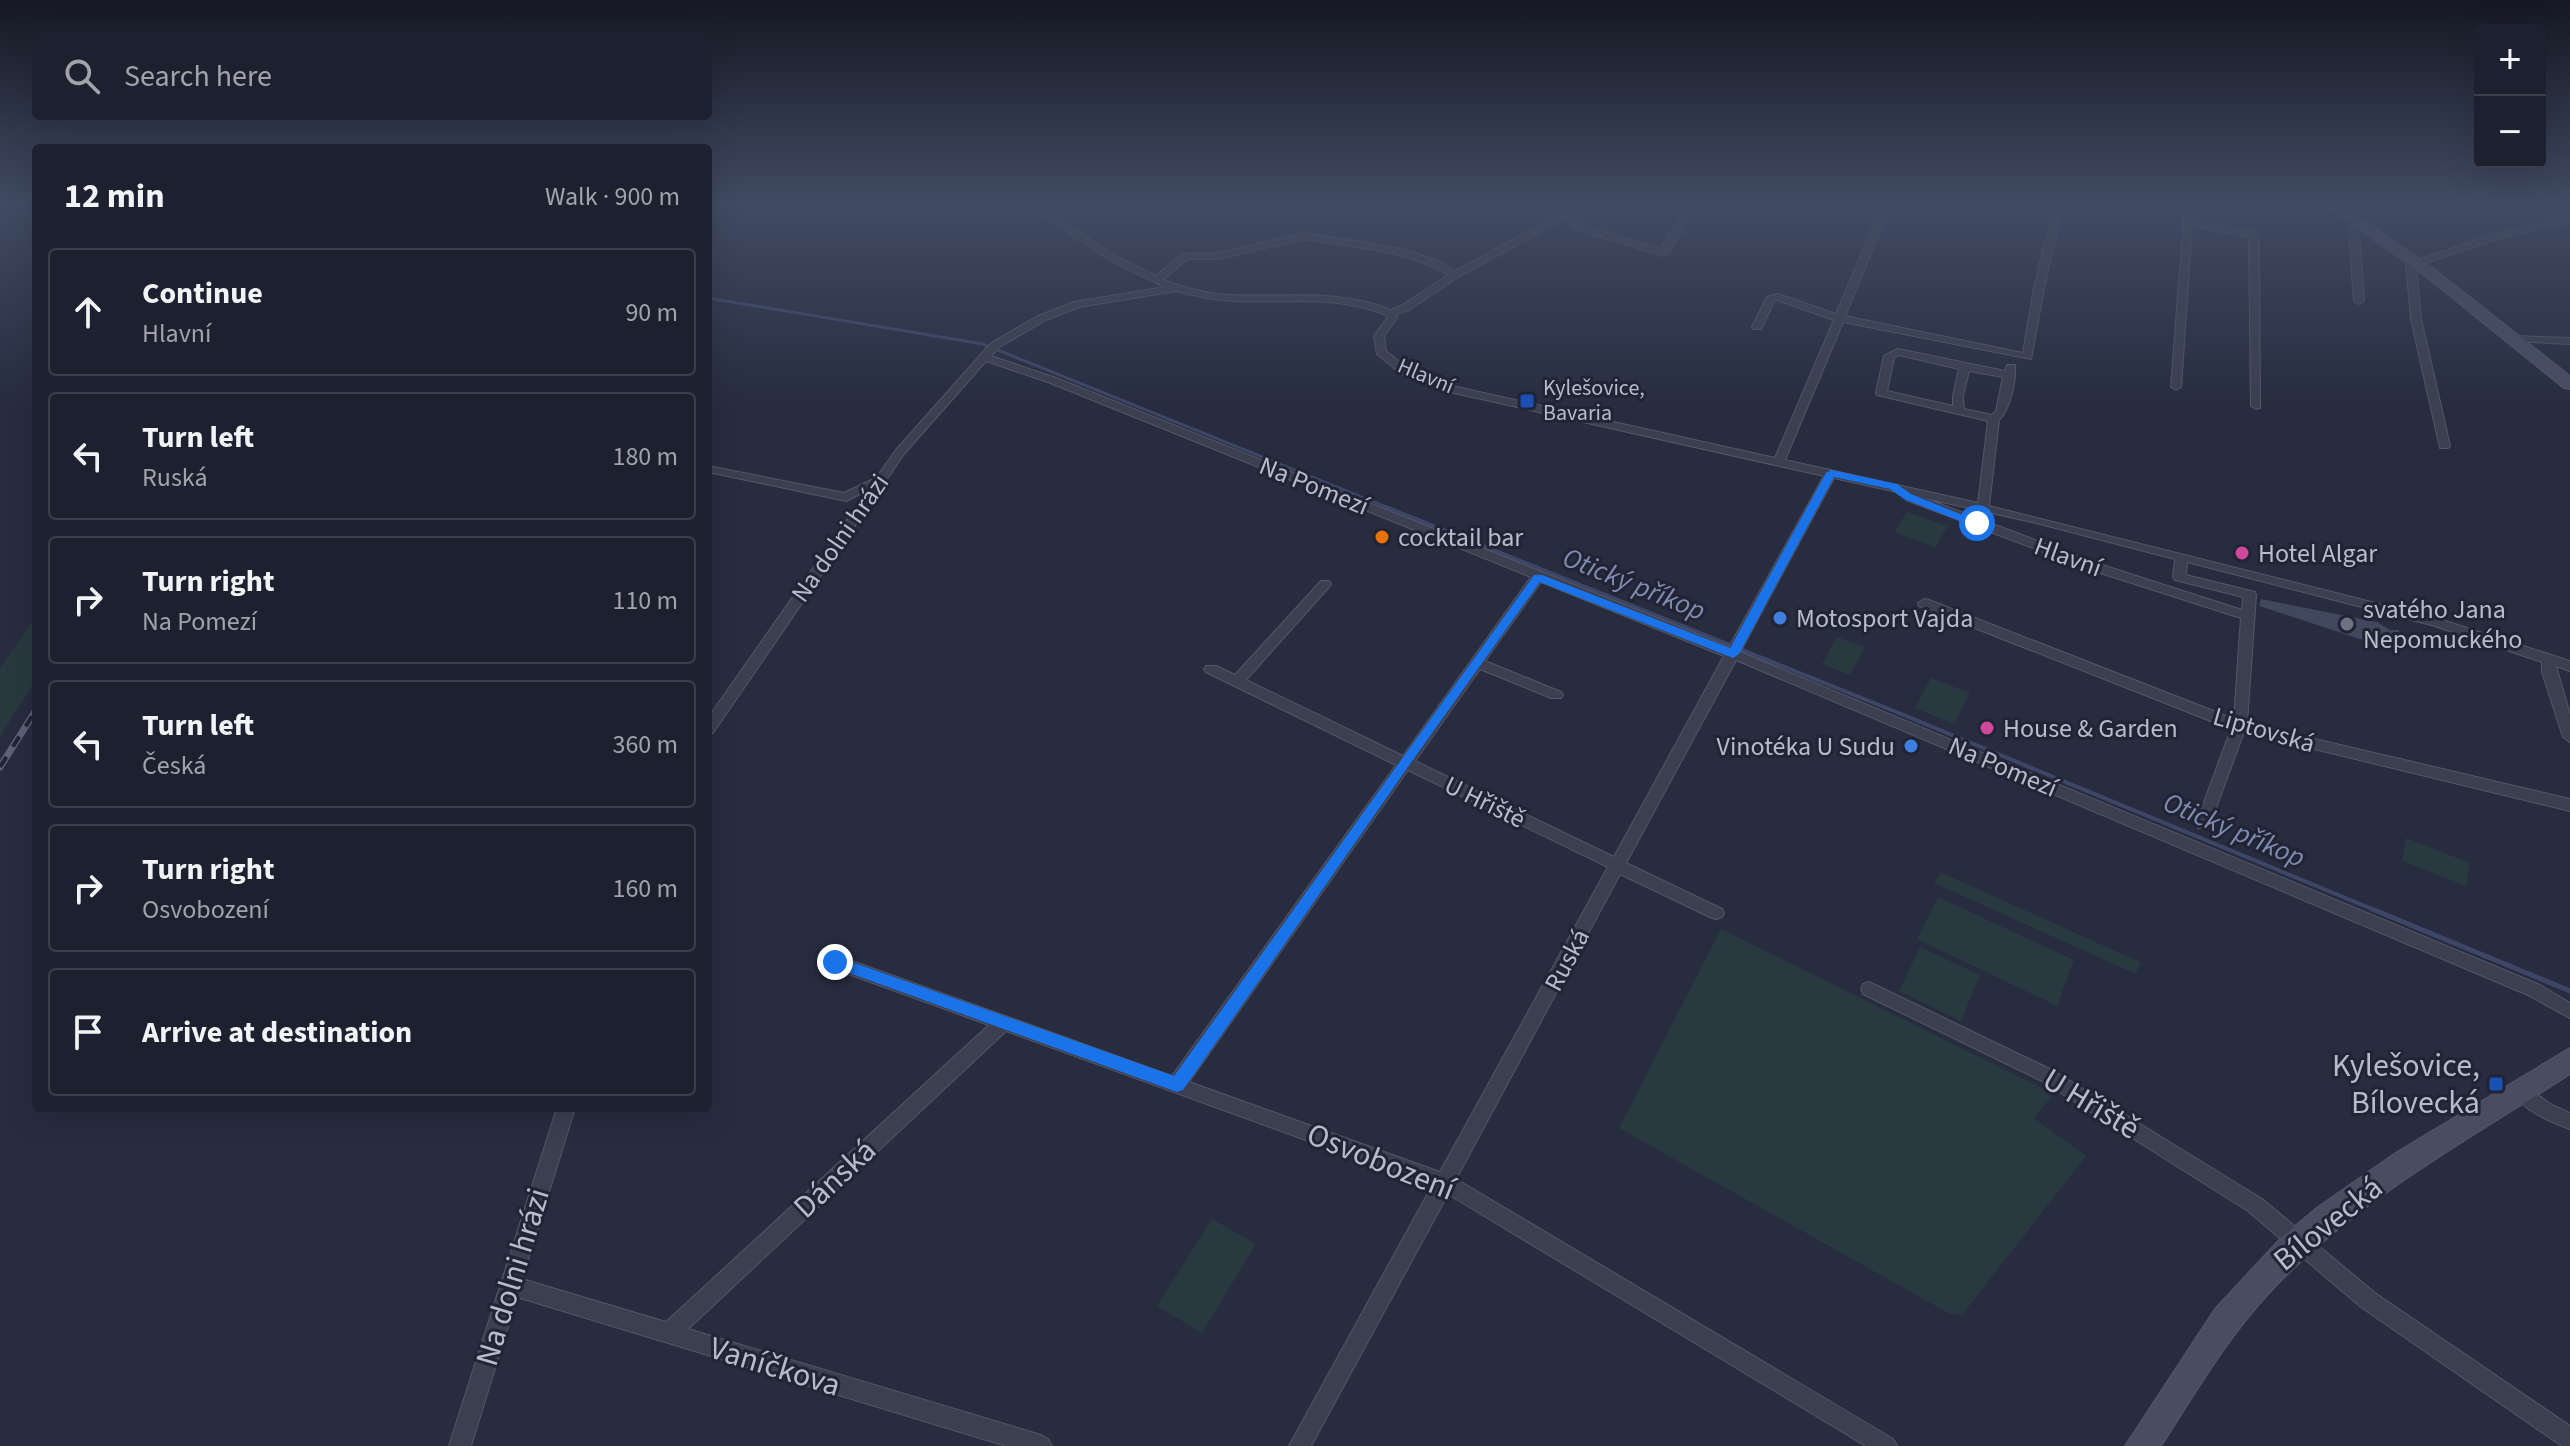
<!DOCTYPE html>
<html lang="en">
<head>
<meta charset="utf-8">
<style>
	:root { --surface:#1d212f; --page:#252937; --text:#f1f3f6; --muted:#a0a3aa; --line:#3b3e4b }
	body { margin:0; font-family:"Source Sans 3",sans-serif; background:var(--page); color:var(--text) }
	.controls { position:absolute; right:24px; top:24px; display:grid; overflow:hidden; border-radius:8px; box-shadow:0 8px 32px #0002 }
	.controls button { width:72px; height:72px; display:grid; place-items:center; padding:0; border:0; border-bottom:2px solid var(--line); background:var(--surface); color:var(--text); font:40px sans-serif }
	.stop { position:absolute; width:24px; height:24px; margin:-18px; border:6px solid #1a73e8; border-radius:50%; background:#fff }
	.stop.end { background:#1a73e8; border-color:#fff; box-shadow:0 2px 8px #0008 }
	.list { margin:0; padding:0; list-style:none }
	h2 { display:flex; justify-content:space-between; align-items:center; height:104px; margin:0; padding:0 32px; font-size:34px }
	h2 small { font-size:26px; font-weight:400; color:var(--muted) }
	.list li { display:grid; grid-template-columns:52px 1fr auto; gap:24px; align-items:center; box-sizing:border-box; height:128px; margin:0 16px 16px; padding:0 16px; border:2px solid var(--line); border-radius:8px }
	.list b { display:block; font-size:30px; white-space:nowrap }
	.list p { margin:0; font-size:26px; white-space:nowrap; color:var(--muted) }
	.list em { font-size:26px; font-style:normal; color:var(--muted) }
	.icon { flex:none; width:44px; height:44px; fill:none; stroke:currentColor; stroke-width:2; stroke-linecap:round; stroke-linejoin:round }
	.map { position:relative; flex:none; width:2570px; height:1446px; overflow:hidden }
	.search { position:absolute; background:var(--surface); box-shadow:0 8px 32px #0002; left:32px; top:32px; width:680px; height:88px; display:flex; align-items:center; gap:20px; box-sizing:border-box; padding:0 28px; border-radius:8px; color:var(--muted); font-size:30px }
	.panel { position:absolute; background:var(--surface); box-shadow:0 8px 32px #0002; left:32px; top:144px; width:680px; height:968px; border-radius:8px }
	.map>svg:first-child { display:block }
	.green { fill:#293940 }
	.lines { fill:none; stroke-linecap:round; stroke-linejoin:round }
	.stream-far2 { stroke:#3d4667; stroke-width:3 }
	.stream-far1 { stroke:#3d4667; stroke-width:4 }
	.stream { stroke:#3d4667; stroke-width:5 }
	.building { fill:#41475d }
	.minor-casing { stroke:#535767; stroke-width:2 }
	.secondary-casing { stroke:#535767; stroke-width:2 }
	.minor { fill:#3b3f4f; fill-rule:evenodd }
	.secondary { fill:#494d62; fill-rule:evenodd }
	.rail-casing { stroke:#5d6276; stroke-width:7 }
	.rail { stroke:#202435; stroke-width:4; stroke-dasharray:12; stroke-linecap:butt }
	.route { fill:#1a73e8 }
	.transit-dot { fill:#1a4fb4; stroke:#202435; stroke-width:3 }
	.food-dot { fill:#e8710a; stroke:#202435; stroke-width:3 }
	.hotel-dot { fill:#d1479c; stroke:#202435; stroke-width:3 }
	.shop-dot { fill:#3f7fe0; stroke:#202435; stroke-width:3 }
	.worship-dot { fill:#6b7280; stroke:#202435; stroke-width:3 }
	.labels { text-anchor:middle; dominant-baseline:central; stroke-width:6; stroke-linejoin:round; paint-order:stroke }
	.far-street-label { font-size:22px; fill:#b7bbca; stroke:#202435 }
	.far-poi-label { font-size:22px; fill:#b7bbca; stroke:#202435; text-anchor:start }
	.street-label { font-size:26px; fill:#b7bbca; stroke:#202435 }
	.poi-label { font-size:26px; fill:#b7bbca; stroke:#202435; text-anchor:start }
	.water-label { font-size:28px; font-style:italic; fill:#808bb0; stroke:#202435 }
	.near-poi-label { font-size:32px; fill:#b7bbca; stroke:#202435; text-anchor:end }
	.near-street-label { font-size:32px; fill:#b7bbca; stroke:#202435 }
</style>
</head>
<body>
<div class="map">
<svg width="2570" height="1446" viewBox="0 0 2570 1446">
	<rect width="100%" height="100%" fill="#272c3f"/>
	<g class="green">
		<polygon points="1907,512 1948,526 1935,547 1894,532"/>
		<polygon points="36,616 36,680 0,736 0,668"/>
		<polygon points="1837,637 1865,647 1850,675 1822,664"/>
		<polygon points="1931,678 1970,693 1954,724 1915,708"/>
		<polygon points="2406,838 2470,863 2466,886 2402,861"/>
		<polygon points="1940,872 2140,962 2136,974 1934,883"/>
		<polygon points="1938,897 2074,960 2057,1006 1917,939"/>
		<polygon points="1721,929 2054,1094 2034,1118 2086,1156 1962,1315 1950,1314 1619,1128"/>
		<polygon points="1920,947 1980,975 1961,1021 1899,991"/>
		<polygon points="1212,1219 1256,1244 1202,1333 1157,1306"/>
	</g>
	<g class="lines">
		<polyline class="stream-far2" points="708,298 983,344 1391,509"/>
		<polyline class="stream-far1" points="1386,507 1894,711 2377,911"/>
		<polyline class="stream" points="2372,909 2570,991"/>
	</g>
	<polygon class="building" points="2261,599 2377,622 2390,630 2399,630 2400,646 2391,642 2369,642 2259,606"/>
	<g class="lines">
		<defs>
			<g id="minor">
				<path d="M1027,205H1038L1117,257L1156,276L1182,254L1219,253L1303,233L1404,249L1438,261L1455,271L1577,205H1588L1575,214L1582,218L1581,223L1587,227L1661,249L1687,205H1696L1669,253L1664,256L1581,231L1573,226L1572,219L1568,217L1458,277L1409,310L1396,314L1397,318L1384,336L1386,351L1412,372L1448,385L1775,458L1834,320L1777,300L1774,301L1761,329H1753L1752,327L1767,297L1778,294L1836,314L1882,205H1891L1845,316L2023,353L2034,288L2054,205H2063L2044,288L2031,359L1843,322L1785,460L1978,503L1988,421L1877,395L1876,393L1884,356L1898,349L2005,371L2007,365H2015C2016,380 2011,408 1999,420L1989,506L2439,619L2570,661V671L2556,666L2570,715V742L2563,737L2542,672V662L2435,626L2187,562L2186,575L2255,592L2256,595L2247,723L2570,799V811L2244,732L2210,824L2208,828H2198L2196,824L2231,729L1919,606L1918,603L1924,599L1929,600L2234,719L2241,618L2088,569L1906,500L1904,497L1906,494L1834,478L1740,652L2540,985L2570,1003V1018L2528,995L1736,660L1626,863L1722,909L1724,913L1722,917L1716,919L1710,917L1620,874L1456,1179L1893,1439L1897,1446H1866L1448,1194L1311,1446H1289L1432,1186L1006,1031L688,1329L1041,1435L1048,1439L1052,1446H1006L517,1297L471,1446H449L557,1108H575L522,1279L666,1322L989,1025L829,967L827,962L829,957L835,955L841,957L1172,1076L1396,765L1206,672L1204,669L1206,666H1216L1235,675L1321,581H1329L1331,584L1329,587L1246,680L1403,756L1531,577L1048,382L986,361L904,454L713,733L708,734V718L868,490L846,501L708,472V466L844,493L876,478L896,450L991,343L1038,316L1074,302L1165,287L1111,261ZM1303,239C1352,247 1405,249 1448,275L1401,306L1391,310C1338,288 1285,298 1230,295C1207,294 1185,288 1163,280L1187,259H1219ZM1176,291C1195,296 1213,300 1232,301C1285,304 1336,294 1386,315L1387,318L1374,336L1377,354L1404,376L1441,390L1824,476L1729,647L1056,378L991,356L999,347L1046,320L1079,307ZM1899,355L1959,369L1953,396V406L1887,391L1894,358ZM1969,371L2003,377L1996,411L1992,415L1964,409L1963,396ZM1924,498L2032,522L2175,559L2173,577L2175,580L2243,597L2242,610L2096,563ZM1541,582L1724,656L1614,857L1415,761L1480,669L1551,698H1561L1563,695L1561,692L1485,661ZM1408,770L1608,867L1440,1172L1189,1082Z"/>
				<polygon points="2185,205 2193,205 2192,221 2254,232 2259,235 2260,408 2256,409 2251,406 2249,237 2192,226 2181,387 2176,390 2171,387"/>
				<polygon points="2298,205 2306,205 2305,214 2299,214"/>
				<polygon points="2570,216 2570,222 2497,239 2416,266 2421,319 2450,446 2448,448 2440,448 2411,319 2406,264 2491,235"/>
				<polygon points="2360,222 2365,225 2359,231 2364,301 2359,304 2354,301 2349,230"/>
				<polygon points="2515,336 2570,338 2570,344 2511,341 2510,339"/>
				<polygon points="1869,982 2054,1071 2262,1199 2375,1293 2570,1426 2570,1446 2562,1446 2361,1307 2248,1211 2042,1081 1863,994 1861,989 1863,984"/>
				<path d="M2521,1083L2552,1105L2570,1113V1129C2549,1121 2523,1111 2512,1091L2515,1085Z"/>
			</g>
			<g id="secondary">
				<polygon points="2325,205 2342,205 2434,269 2570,376 2570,389 2564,388 2424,275"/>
				<path d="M2570,1048V1074C2466,1141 2355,1201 2270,1292C2227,1338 2195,1393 2161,1446H2125L2215,1309L2281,1238L2318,1207L2397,1152Z"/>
			</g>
		</defs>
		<use href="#minor" class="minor-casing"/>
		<use href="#secondary" class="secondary-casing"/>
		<use href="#minor" class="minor"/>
		<use href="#secondary" class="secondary"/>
		<defs>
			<polyline id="rail" points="0,767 36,710"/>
		</defs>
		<use href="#rail" class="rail-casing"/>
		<use href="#rail" class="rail"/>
	</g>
	<linearGradient id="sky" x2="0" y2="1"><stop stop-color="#151823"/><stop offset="0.5" stop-color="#414b63"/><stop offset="1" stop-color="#414b63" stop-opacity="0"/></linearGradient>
	<rect width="2570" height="408" fill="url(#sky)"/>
	<polygon class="route" points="1831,470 1897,484 1911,494 1982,523 1973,526 1904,499 1890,489 1834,477 1739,654 1733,658 1540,582 1408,767 1183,1090 1177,1092 830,966 828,962 835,956 1174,1076 1534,575 1542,575 1730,648 1826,473"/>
	<g class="transit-dot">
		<rect x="1519" y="393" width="16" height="16" rx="4"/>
		<rect x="2488" y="1076" width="16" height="16" rx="4"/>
	</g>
	<circle class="food-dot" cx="1382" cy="537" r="8"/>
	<g class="hotel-dot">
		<circle cx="2242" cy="553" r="8"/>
		<circle cx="1987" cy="728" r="8"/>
	</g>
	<g class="shop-dot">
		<circle cx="1780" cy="618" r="8"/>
		<circle cx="1911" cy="746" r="8"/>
	</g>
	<circle class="worship-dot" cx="2347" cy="624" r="8"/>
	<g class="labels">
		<g class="far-street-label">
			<text transform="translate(1426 376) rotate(23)">Hlavní</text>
		</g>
		<g class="far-poi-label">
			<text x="1543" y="388">Kylešovice,<tspan x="1543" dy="25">Bavaria</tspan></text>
		</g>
		<g class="street-label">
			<text transform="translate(1314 486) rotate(22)">Na Pomezí</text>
			<text transform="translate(840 538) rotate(-55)">Na dolni hrázi</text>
			<text transform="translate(2068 557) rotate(20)">Hlavní</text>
			<text transform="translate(2264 730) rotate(16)">Liptovská</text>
			<text transform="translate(2003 767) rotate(23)">Na Pomezí</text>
			<text transform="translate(1485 802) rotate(26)">U Hřiště</text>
			<text transform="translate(1567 960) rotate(-62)">Ruská</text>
		</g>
		<g class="poi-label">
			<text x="1398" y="537">cocktail bar</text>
			<text x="2258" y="553">Hotel Algar</text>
			<text x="2363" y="609">svatého Jana<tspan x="2363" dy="30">Nepomuckého</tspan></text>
			<text x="1796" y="618">Motosport Vajda</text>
			<text x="2003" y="728">House &amp; Garden</text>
			<text x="1895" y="746" text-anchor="end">Vinotéka U Sudu</text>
		</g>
		<g class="water-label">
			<text transform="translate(1634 584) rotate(22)">Otický příkop</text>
			<text transform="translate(2234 830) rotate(23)">Otický příkop</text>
		</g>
		<g class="near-poi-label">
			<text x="2480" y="1066">Kylešovice,<tspan x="2480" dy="37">Bílovecká</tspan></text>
		</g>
		<g class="near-street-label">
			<text transform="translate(2091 1104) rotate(31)">U Hřiště</text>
			<text transform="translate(1381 1162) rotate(22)">Osvobození</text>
			<text transform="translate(835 1179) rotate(-43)">Dánská</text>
			<text transform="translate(2328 1224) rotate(-39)">Bílovecká</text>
			<text transform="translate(513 1277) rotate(-73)">Na dolni hrázi</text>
			<text transform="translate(775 1367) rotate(17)">Vaníčkova</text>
		</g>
	</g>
</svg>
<div class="controls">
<button>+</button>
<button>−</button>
</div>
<div class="stop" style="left:1977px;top:523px"></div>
<div class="stop end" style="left:835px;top:962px"></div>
<div class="search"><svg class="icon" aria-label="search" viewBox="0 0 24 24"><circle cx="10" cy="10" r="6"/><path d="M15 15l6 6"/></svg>Search here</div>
<section class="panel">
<h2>12 min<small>Walk · 900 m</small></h2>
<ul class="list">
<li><svg class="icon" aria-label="ahead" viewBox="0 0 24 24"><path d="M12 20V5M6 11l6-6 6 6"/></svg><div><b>Continue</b><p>Hlavní</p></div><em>90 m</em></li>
<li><svg class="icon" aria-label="left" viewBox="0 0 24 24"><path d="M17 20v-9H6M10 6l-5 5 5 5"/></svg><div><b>Turn left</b><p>Ruská</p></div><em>180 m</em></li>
<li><svg class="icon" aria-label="right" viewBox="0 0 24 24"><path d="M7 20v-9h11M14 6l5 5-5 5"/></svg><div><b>Turn right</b><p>Na Pomezí</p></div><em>110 m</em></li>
<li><svg class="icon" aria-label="left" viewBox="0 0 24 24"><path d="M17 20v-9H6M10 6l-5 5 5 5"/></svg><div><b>Turn left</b><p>Česká</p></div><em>360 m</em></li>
<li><svg class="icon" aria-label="right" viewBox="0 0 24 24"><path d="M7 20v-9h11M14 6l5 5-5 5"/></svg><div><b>Turn right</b><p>Osvobození</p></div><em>160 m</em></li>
<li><svg class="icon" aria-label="arrive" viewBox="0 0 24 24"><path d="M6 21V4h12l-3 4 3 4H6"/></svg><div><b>Arrive at destination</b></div></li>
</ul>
</section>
</div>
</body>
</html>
